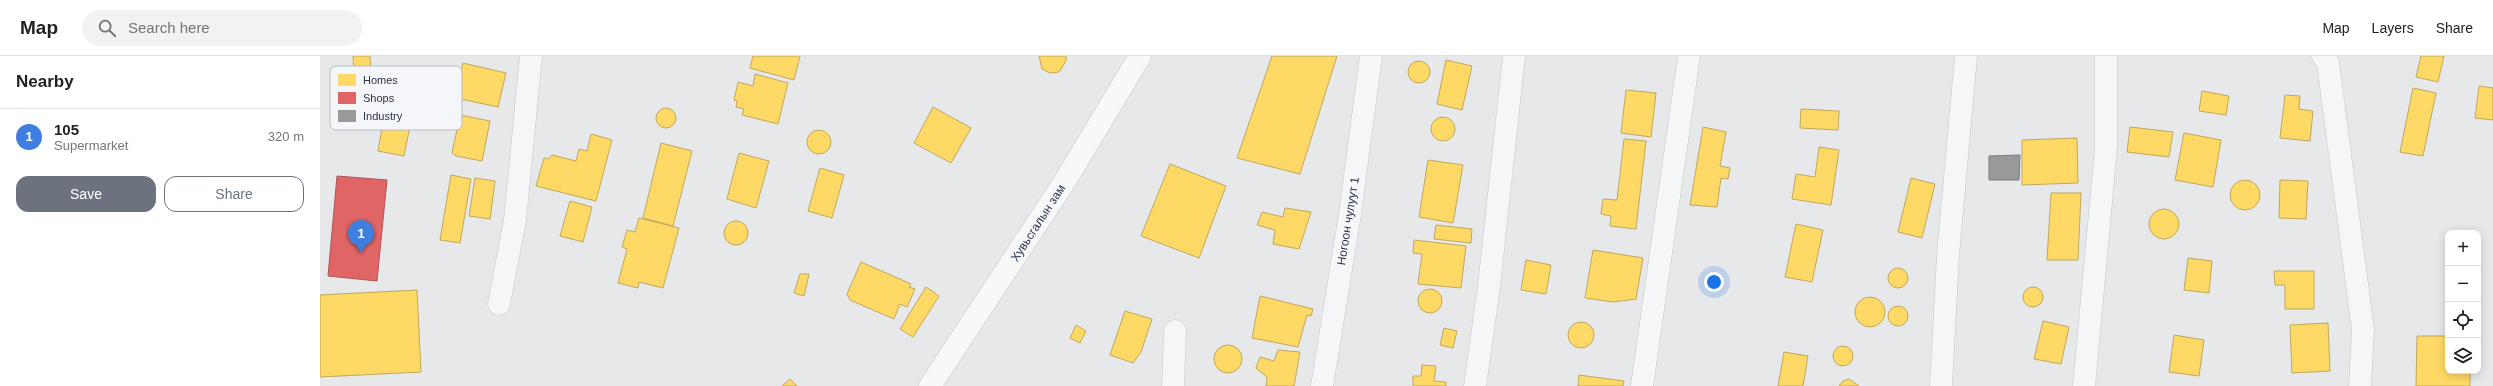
<!DOCTYPE html>
<html lang="en">
<head>
<meta charset="utf-8">
<style>
	:root { --surface:#fff; --page:#f2f2f2; --text:#202124; --muted:#757577; --line:#e0e0e0; --accent:#6c737f }
	body { margin:0; font-family:Helvetica,sans-serif; background:var(--page); color:var(--text) }
	.controls { position:absolute; right:12px; bottom:12px; display:grid; overflow:hidden; border-radius:8px; box-shadow:0 2px 10px #0003 }
	.controls button { width:36px; height:36px; display:grid; place-items:center; padding:0; border:0; border-bottom:1px solid var(--line); background:var(--surface); color:var(--text); font:20px sans-serif }
	.you { position:absolute; left:1394px; top:226px; width:14px; height:14px; margin:-10px; border:3px solid #fff; border-radius:50%; background:#1a73e8; box-shadow:0 0 0 6px #1a73e833 }
	.badge { display:grid; place-items:center; width:26px; height:26px; border-radius:50%; background:var(--accent); color:#fff; font-size:13px; font-weight:700 }
	.pin { position:absolute; translate:-50% -33px; filter:drop-shadow(0 1px 2px #0008) }
	.pin::after { content:''; position:absolute; top:21px; width:14px; height:12px; background:inherit; clip-path:polygon(0 0,100% 0,50% 100%) }
	.list { margin:0; padding:0; list-style:none }
	h2 { display:flex; justify-content:space-between; align-items:center; height:52px; margin:0; padding:0 16px; font-size:17px }
	h2 small { font-size:13px; font-weight:400; color:var(--muted) }
	.list li { display:grid; grid-template-columns:26px 1fr auto; gap:12px; align-items:center; box-sizing:border-box; height:56px; padding:0 16px; border-top:1px solid var(--line) }
	.list b { display:block; font-size:15px; white-space:nowrap }
	.list p { margin:0; font-size:13px; white-space:nowrap; color:var(--muted) }
	.list em { font-size:13px; font-style:normal; color:var(--muted) }
	.actions { display:flex; gap:8px; padding:12px 16px }
	.actions a { flex:1; padding:9px 0; border:1px solid var(--accent); border-radius:12px; text-align:center; font-size:14px; color:var(--accent) }
	.actions .main { background:var(--accent); color:#fff }
	.icon { flex:none; width:22px; height:22px; fill:none; stroke:currentColor; stroke-width:2; stroke-linecap:round; stroke-linejoin:round }
	.map { position:relative; flex:none; width:2173px; height:330px; overflow:hidden }
	header { display:flex; align-items:center; gap:24px; box-sizing:border-box; height:56px; padding:0 20px; background:var(--surface); border-bottom:1px solid var(--line) }
	header strong { font-size:19px }
	nav { display:flex; gap:22px; margin-inline-start:auto; font-size:14px }
	.search { width:280px; height:36px; background:var(--page); display:flex; align-items:center; gap:10px; box-sizing:border-box; padding:0 14px; border-radius:22px; color:var(--muted); font-size:15px }
	main { display:flex }
	aside { flex:1; background:var(--surface) }
	.map>svg:first-child { display:block }
	.homes { fill:#ffd966; stroke:#bfa85c }
	.shops { fill:#e06666; stroke:#aa575c }
	.industry { fill:#999; stroke:#787b80 }
	.lines { fill:none; stroke-linecap:round; stroke-linejoin:round }
	.minor-casing { stroke:#c4c6c8; stroke-width:23 }
	.secondary-casing { stroke:#c4c6c8; stroke-width:23 }
	.minor { stroke:#f5f6f7; stroke-width:22 }
	.secondary { stroke:#f8f8f8; stroke-width:22 }
	.labels { text-anchor:middle; dominant-baseline:central; stroke-width:4; stroke-linejoin:round; paint-order:stroke }
	.street-label { font-size:12px; fill:#2b3445; stroke:#f4f6f9 }
	.key { fill:#f4f6f9; stroke:#b8bcc3; stroke-width:1 }
	.key-label { font-size:11px; fill:#2b3445 }
</style>
</head>
<body>
<header>
<strong>Map</strong>
<div class="search"><svg class="icon" aria-label="search" viewBox="0 0 24 24"><circle cx="10" cy="10" r="6"/><path d="M15 15l6 6"/></svg>Search here</div>
<nav><a>Map</a><a>Layers</a><a>Share</a></nav>
</header>
<main>
<aside>
<h2>Nearby<small></small></h2>
<ul class="list">
<li><span class="badge" style="background:#3f7fe0">1</span><div><b>105</b><p>Supermarket</p></div><em>320 m</em></li>
</ul>
<div class="actions"><a class="main">Save</a><a>Share</a></div>
</aside>
<div class="map">
<svg width="2173" height="330" viewBox="0 0 2173 330">
	<rect width="100%" height="100%" fill="#e6e8ea"/>
	<g class="homes">
		<polygon points="33,0 50,0 51,17 34,17"/>
		<polygon points="433,0 480,0 474,24 430,12"/>
		<polygon points="719,0 746,0 746,5 739,16 730,17 722,13"/>
		<polygon points="952,0 1017,0 980,118 917,102"/>
		<polygon points="2101,0 2124,0 2118,26 2096,21"/>
		<polygon points="1126,4 1152,10 1142,54 1117,48"/>
		<circle cx="1099" cy="16" r="11"/>
		<polygon points="143,7 186,17 178,51 122,39 125,22 139,25"/>
		<polygon points="435,18 468,27 458,68 422,59 424,53 416,51 417,45 414,44 418,26 433,30"/>
		<polygon points="2159,30 2173,32 2173,64 2155,62"/>
		<polygon points="2093,32 2116,37 2103,100 2080,96"/>
		<polygon points="1306,34 1336,37 1331,81 1301,77"/>
		<polygon points="1882,35 1909,40 1906,59 1879,55"/>
		<polygon points="1965,39 1980,40 1979,53 1993,55 1990,85 1960,82"/>
		<polygon points="78,41 95,44 84,100 58,95 65,54 76,57"/>
		<polygon points="613,51 651,72 631,107 594,87"/>
		<circle cx="346" cy="62" r="10"/>
		<polygon points="1481,53 1519,55 1518,74 1480,72"/>
		<polygon points="140,59 170,65 162,105 136,100 132,97"/>
		<circle cx="1123" cy="73" r="12"/>
		<polygon points="1383,71 1406,76 1400,110 1410,112 1408,123 1401,122 1397,151 1370,149"/>
		<polygon points="1810,71 1853,76 1849,101 1807,96"/>
		<circle cx="499" cy="86" r="12"/>
		<polygon points="1864,77 1901,84 1893,131 1855,124"/>
		<polygon points="271,78 292,84 276,145 216,130 224,102 229,103 232,99 256,105 259,93 267,95"/>
		<polygon points="1757,82 1758,127 1702,129 1702,84"/>
		<polygon points="1304,83 1326,85 1316,173 1290,170 1291,160 1281,158 1283,143 1297,144"/>
		<polygon points="341,87 372,95 353,170 323,162"/>
		<polygon points="1499,91 1519,94 1511,149 1472,143 1476,118 1495,121"/>
		<polygon points="419,97 449,105 436,152 407,143"/>
		<polygon points="1108,104 1143,109 1133,167 1099,161"/>
		<polygon points="850,108 906,130 879,202 821,180"/>
		<polygon points="500,112 524,119 512,162 488,155"/>
		<polygon points="131,119 151,123 140,187 120,184"/>
		<polygon points="155,122 175,125 170,163 149,160"/>
		<polygon points="1591,122 1615,128 1602,182 1578,176"/>
		<polygon points="1960,124 1988,125 1986,163 1959,162"/>
		<circle cx="1925" cy="139" r="15"/>
		<polygon points="1731,137 1761,137 1758,204 1727,204"/>
		<polygon points="250,145 272,151 263,186 240,180"/>
		<polygon points="965,152 991,156 979,193 953,188 955,174 937,169 942,156 963,161"/>
		<circle cx="1844" cy="168" r="15"/>
		<polygon points="319,162 359,172 343,232 319,226 318,232 298,227 307,193 302,191 307,174 315,176"/>
		<circle cx="416" cy="177" r="12"/>
		<polygon points="1476,168 1503,174 1492,226 1465,221"/>
		<polygon points="1116,169 1152,173 1151,187 1114,183"/>
		<polygon points="1094,184 1146,190 1141,232 1098,228 1102,198 1093,197"/>
		<polygon points="1273,194 1323,202 1316,243 1293,246 1265,242"/>
		<polygon points="1868,202 1892,205 1889,237 1864,234"/>
		<polygon points="1206,204 1231,209 1226,238 1201,234"/>
		<polygon points="541,206 591,228 589,231 595,233 587,251 580,248 574,263 530,244 527,238"/>
		<circle cx="1578" cy="222" r="10"/>
		<polygon points="1954,215 1994,215 1994,253 1965,253 1965,229 1955,229"/>
		<polygon points="480,218 489,218 484,240 474,237"/>
		<circle cx="1713" cy="241" r="10"/>
		<polygon points="606,231 619,240 593,281 580,273"/>
		<circle cx="1110" cy="245" r="12"/>
		<polygon points="97,234 101,316 0,321 0,239"/>
		<polygon points="940,240 993,253 991,260 987,259 978,291 932,282"/>
		<circle cx="1550" cy="256" r="15"/>
		<circle cx="1578" cy="260" r="10"/>
		<polygon points="805,255 832,263 821,296 813,307 790,299"/>
		<polygon points="1723,265 1749,271 1741,308 1714,303"/>
		<circle cx="1261" cy="279" r="13"/>
		<polygon points="2008,267 2010,315 1972,317 1970,269"/>
		<polygon points="756,269 766,275 760,287 750,282"/>
		<polygon points="1124,272 1137,275 1133,292 1120,289"/>
		<polygon points="1854,279 1884,284 1879,320 1849,316"/>
		<polygon points="2097,280 2128,280 2128,315 2150,315 2150,330 2096,330"/>
		<circle cx="908" cy="303" r="14"/>
		<circle cx="1523" cy="300" r="10"/>
		<polygon points="958,294 980,296 974,330 946,330 947,321 936,312 940,301 954,305"/>
		<polygon points="1464,296 1488,300 1483,330 1458,330"/>
		<polygon points="1102,309 1116,310 1114,325 1126,326 1126,330 1093,330 1093,320 1101,320"/>
		<polygon points="1259,319 1304,325 1303,330 1258,330"/>
		<polygon points="470,323 477,330 462,330"/>
		<polygon points="1529,323 1539,330 1519,330 1523,325"/>
	</g>
	<polygon class="shops" points="17,120 67,124 57,225 8,220"/>
	<polygon class="industry" points="1700,99 1699,124 1669,124 1669,100"/>
	<g class="lines">
		<defs>
			<g id="minor">
				<polyline points="2003,0 2008,7 2043,274 2040,330"/>
				<polyline points="179,248 195,164 211,0"/>
				<polyline points="853,330 855,275"/>
				<polyline points="1002,330 1030,158 1051,0"/>
				<polyline points="1155,330 1169,230 1194,0"/>
				<polyline points="1322,330 1369,0"/>
				<polyline points="1621,330 1628,199 1646,0"/>
				<polyline points="1764,330 1786,92 1786,0"/>
			</g>
			<polyline id="secondary" points="610,330 745,125 820,0"/>
		</defs>
		<use href="#minor" class="minor-casing"/>
		<use href="#secondary" class="secondary-casing"/>
		<use href="#minor" class="minor"/>
		<use href="#secondary" class="secondary"/>
	</g>
	<g class="labels">
		<g class="street-label">
			<text transform="translate(1028 165) rotate(-81)">Ногоон чулуут 1</text>
			<text transform="translate(718 167) rotate(-57)">Хувьсгалын зам</text>
		</g>
	</g>
	<rect x="10" y="10" width="132" height="64" rx="6" class="key"/>
	<rect x="18" y="18" width="18" height="12" fill="#ffd966"/>
	<rect x="18" y="36" width="18" height="12" fill="#e06666"/>
	<rect x="18" y="54" width="18" height="12" fill="#999"/>
	<g class="key-label">
		<text x="43" y="28">Homes</text>
		<text x="43" y="46">Shops</text>
		<text x="43" y="64">Industry</text>
	</g>
</svg>
<div class="controls">
<button>+</button>
<button>−</button>
<button><svg class="icon" aria-label="locate" viewBox="0 0 24 24"><circle cx="12" cy="12" r="6"/><path d="M12 2v4M12 18v4M2 12h4M18 12h4"/></svg></button>
<button><svg class="icon" aria-label="layers" viewBox="0 0 24 24"><path d="M12 4l9 5-9 5-9-5zM3 14l9 5 9-5"/></svg></button>
</div>
<div class="you"></div>
<div class="pin badge" style="left:41px;top:197px;background:#3f7fe0">1</div>
</div>
</main>
</body>
</html>
